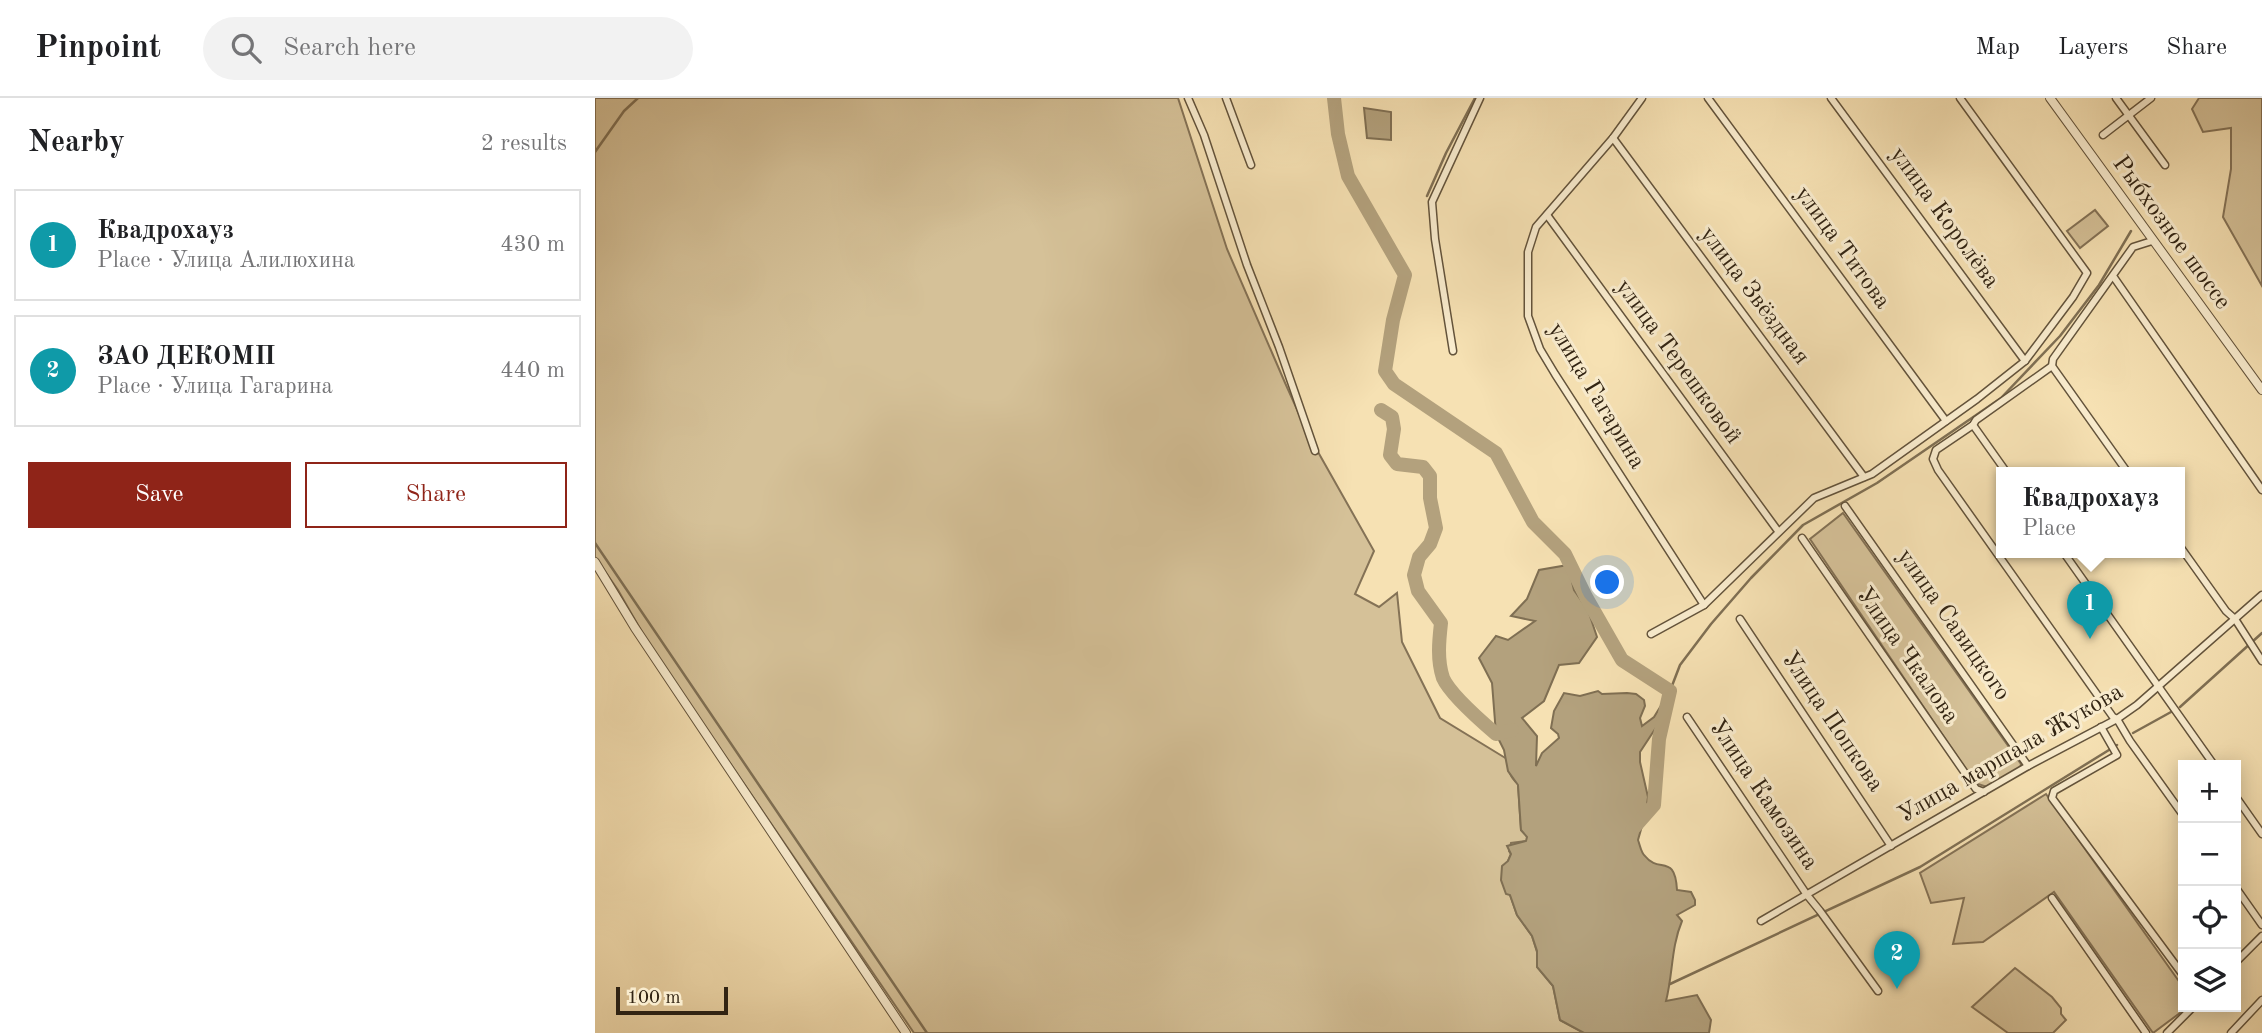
<!DOCTYPE html>
<html lang="en">
<head>
<meta charset="utf-8">
<style>
	:root { --surface:#fff; --page:#f2f2f2; --text:#202124; --muted:#757577; --line:#e0e0e0; --accent:#8f2418 }
	body { margin:0; font-family:"Old Standard TT",serif; background:var(--page); color:var(--text) }
	.controls { position:absolute; right:21px; bottom:21px; display:grid; overflow:hidden; border-radius:0px; box-shadow:0 4px 18px #0003 }
	.controls button { width:63px; height:63px; display:grid; place-items:center; padding:0; border:0; border-bottom:2px solid var(--line); background:var(--surface); color:var(--text); font:35px sans-serif }
	.scale { position:absolute; left:21px; bottom:18px; width:112px; box-sizing:border-box; padding-left:7px; border:4px solid #322413; border-top:0; font-size:19px; line-height:24px; white-space:nowrap; color:#322413; -webkit-text-stroke:5px #f9ecce; paint-order:stroke }
	.you { position:absolute; left:1013px; top:485px; width:24px; height:24px; margin:-18px; border:5px solid #fff; border-radius:50%; background:#1a73e8; box-shadow:0 0 0 10px #1a73e833 }
	.badge { display:grid; place-items:center; width:46px; height:46px; border-radius:50%; background:var(--accent); color:#fff; font-size:23px; font-weight:700 }
	.pin { position:absolute; translate:-50% -58px; filter:drop-shadow(0 2px 4px #0008) }
	.pin::after { content:''; position:absolute; top:37px; width:24px; height:21px; background:inherit; clip-path:polygon(0 0,100% 0,50% 100%) }
	.popup { position:absolute; left:1401px; top:369px; width:189px; height:91px; box-sizing:border-box; display:grid; place-content:center; border-radius:0px; background:var(--surface); filter:drop-shadow(0 2px 5px #0005); font-size:23px; white-space:nowrap; color:var(--muted) }
	.popup b { font-size:26px; color:var(--text) }
	.popup::after { content:''; position:absolute; left:50%; top:100%; margin-left:-14px; border:14px solid transparent; border-top-color:var(--surface) }
	.list { margin:0; padding:0; list-style:none }
	h2 { display:flex; justify-content:space-between; align-items:center; height:91px; margin:0; padding:0 28px; font-size:30px }
	h2 small { font-size:23px; font-weight:400; color:var(--muted) }
	.list li { display:grid; grid-template-columns:46px 1fr auto; gap:21px; align-items:center; box-sizing:border-box; height:112px; margin:0 14px 14px; padding:0 14px; border:2px solid var(--line); border-radius:0px }
	.list b { display:block; font-size:26px; white-space:nowrap }
	.list p { margin:0; font-size:23px; white-space:nowrap; color:var(--muted) }
	.list em { font-size:23px; font-style:normal; color:var(--muted) }
	.actions { display:flex; gap:14px; padding:21px 28px }
	.actions a { flex:1; padding:16px 0; border:2px solid var(--accent); border-radius:0px; text-align:center; font-size:24px; color:var(--accent) }
	.actions .main { background:var(--accent); color:#fff }
	.icon { flex:none; width:38px; height:38px; fill:none; stroke:currentColor; stroke-width:2; stroke-linecap:round; stroke-linejoin:round }
	.map { position:relative; flex:none; width:1667px; height:935px; overflow:hidden }
	header { display:flex; align-items:center; gap:42px; box-sizing:border-box; height:98px; padding:0 35px; background:var(--surface); border-bottom:2px solid var(--line) }
	header strong { font-size:33px }
	nav { display:flex; gap:38px; margin-inline-start:auto; font-size:24px }
	.search { width:490px; height:63px; background:var(--page); display:flex; align-items:center; gap:18px; box-sizing:border-box; padding:0 24px; border-radius:38px; color:var(--muted); font-size:26px }
	main { display:flex }
	aside { flex:1; background:var(--surface) }
	.map>svg:first-child { display:block }
	.green { fill:#d5c198; stroke:#847256; stroke-width:2 }
	.water { fill:#b3a17d; stroke:#7f6f53; stroke-width:2 }
	.lines { fill:none; stroke-linecap:round; stroke-linejoin:round }
	.stream { stroke:#7f6f53; stroke-width:2.5 }
	.river { stroke:#b3a17d; stroke-width:14 }
	.minor-casing { stroke:#63533b; stroke-width:9 }
	.tertiary-casing { stroke:#63533b; stroke-width:10 }
	.minor { stroke:#f9ecce; stroke-width:6 }
	.tertiary { stroke:#f9ecce; stroke-width:8 }
	.labels { text-anchor:middle; dominant-baseline:central; stroke-width:6; stroke-linejoin:round; paint-order:stroke }
	.street-label { font-size:24px; fill:#322413; stroke:#f9ecce }
</style>
</head>
<body>
<header>
<strong>Pinpoint</strong>
<div class="search"><svg class="icon" aria-label="search" viewBox="0 0 24 24"><circle cx="10" cy="10" r="6"/><path d="M15 15l6 6"/></svg>Search here</div>
<nav><a>Map</a><a>Layers</a><a>Share</a></nav>
</header>
<main>
<aside>
<h2>Nearby<small>2 results</small></h2>
<ul class="list">
<li><span class="badge" style="background:#0f9aa8">1</span><div><b>Квадрохауз</b><p>Place · Улица Алилюхина</p></div><em>430 m</em></li>
<li><span class="badge" style="background:#0f9aa8">2</span><div><b>ЗАО ДЕКОМП</b><p>Place · Улица Гагарина</p></div><em>440 m</em></li>
</ul>
<div class="actions"><a class="main">Save</a><a>Share</a></div>
</aside>
<div class="map">
<svg width="1667" height="935" viewBox="0 0 1667 935">
	<rect width="100%" height="100%" fill="#f6e1b3"/>
	<filter id="stains"><feTurbulence type="fractalNoise" baseFrequency=".00286" numOctaves="4"/><feColorMatrix values="0 0 0 0 .2 0 0 0 0 .09 0 0 0 0 .02 0 0 0 .5 -.17"/></filter>
	<radialGradient id="worn" r=".72"><stop offset=".6" stop-color="#630" stop-opacity="0"/><stop offset="1" stop-color="#630" stop-opacity=".3"/></radialGradient>
	<g class="green">
		<path d="M0,0H583L632,151L691,287L714,338L779,453L760,496L784,509L802,495L807,544L845,620L912,661C913,672 915,679 923,686L926,732L932,738V743L916,745L914,753L916,756L913,763L915,797L922,817L937,838L942,854V869L958,888L965,922L989,935H319L55,548L23,492L0,459Z"/>
		<polygon points="1604,0 1667,0 1667,188 1628,119 1636,71 1636,30 1608,34 1597,11"/>
		<polygon points="1500,112 1513,128 1485,150 1472,133"/>
		<polygon points="1248,415 1426,666 1425,671 1392,689 1380,685 1215,441"/>
		<polygon points="1451,696 1588,889 1588,909 1593,909 1558,935 1459,794 1388,844 1358,846 1369,800 1336,805 1325,775"/>
		<polygon points="1420,870 1457,899 1466,910 1466,916 1471,922 1458,935 1413,935 1377,909"/>
	</g>
	<g class="water">
		<polygon points="769,10 796,14 796,42 772,40"/>
		<path d="M973,467L979,492L993,512L1002,539L984,565L964,567L949,603L927,620L942,638L941,668L947,655L964,640L963,636L956,630L959,613L969,595L985,598L1003,593L1007,596L1032,595L1041,596L1049,602L1050,608L1045,620L1047,628L1059,619L1075,593L1066,622L1045,654V664L1053,699L1051,714L1043,742C1045,747 1046,755 1050,758C1064,776 1080,755 1082,792L1096,794L1100,802V807L1082,817L1087,823C1076,849 1078,876 1071,903L1102,897L1116,922L1114,935H989L965,922L958,888L942,869V853L937,838L922,817L915,797L911,796L906,782L907,768L913,763L916,756L912,748L931,743L932,739L926,732L923,687L913,673L909,652L901,636L897,585L884,560L901,538L913,542L940,523L916,518L932,501L944,472Z"/>
	</g>
	<g class="lines">
		<g class="stream">
			<polyline points="0,54 29,13 43,0"/>
			<polyline points="832,98 851,55 880,0"/>
			<polyline points="0,445 332,935"/>
			<polyline points="1075,593 1085,567 1116,526 1156,480 1208,427 1282,385 1406,300 1465,238 1504,187 1536,133"/>
			<polyline points="1585,609 1667,535"/>
			<polyline points="1538,635 1576,614"/>
			<polyline points="1075,886 1325,769 1522,647"/>
		</g>
		<g class="river">
			<polyline points="739,0 743,36 753,78 810,177 798,222 790,273 799,286 901,355 938,424 970,456 991,499 1027,562 1075,593 1064,641 1059,707 1037,732"/>
			<path d="M786,312L797,319L799,331L795,357L802,366L828,369L835,378V400L841,430L835,446L824,459L819,477L823,493L846,525C844,543 842,562 848,580C855,596 887,624 901,636L917,632"/>
		</g>
		<defs>
			<g id="minor">
				<polyline points="593,0 609,37 652,167 684,249 720,353"/>
				<polyline points="631,0 656,67"/>
				<polyline points="1047,0 1018,40 941,129 933,154 933,218 945,251 960,276 1109,507"/>
				<polyline points="1113,0 1351,323"/>
				<polyline points="1236,0 1430,263"/>
				<polyline points="1521,0 1570,67"/>
				<polyline points="1508,37 1556,0"/>
				<polyline points="1018,40 1269,379"/>
				<polyline points="952,117 1183,433"/>
				<polyline points="1557,143 1538,149 1458,261 1457,268 1381,322 1378,327 1341,352 1338,361 1343,372 1518,619 1522,621 1535,643 1588,717"/>
				<polyline points="1518,178 1667,392"/>
				<polyline points="858,253 840,141 837,104 885,0"/>
				<polyline points="1457,268 1533,375"/>
				<polyline points="1378,327 1412,375"/>
				<polyline points="1250,408 1433,668"/>
				<polyline points="1207,440 1381,691 1389,694"/>
				<polyline points="1584,447 1631,513 1640,521 1667,563"/>
				<polyline points="1469,455 1619,667"/>
				<polyline points="1145,521 1296,748"/>
				<polyline points="1056,536 1109,507 1219,400 1277,376 1382,301 1430,263 1478,199 1492,175 1365,0"/>
				<polyline points="1092,619 1212,797 1225,813 1283,893"/>
				<polyline points="1506,629 1522,657 1459,693 1457,700 1588,877"/>
				<polyline points="1641,699 1667,736"/>
				<polyline points="1641,790 1667,827"/>
				<polyline points="1457,800 1551,935"/>
				<polyline points="1166,823 1433,668 1522,621 1542,607 1667,497"/>
				<polyline points="1641,864 1667,838"/>
				<polyline points="1572,935 1598,909"/>
				<polyline points="1636,935 1667,902"/>
			</g>
			<g id="tertiary">
				<polyline points="1455,0 1667,292"/>
				<polyline points="0,464 40,530 311,935"/>
			</g>
		</defs>
		<use href="#minor" class="minor-casing"/>
		<use href="#tertiary" class="tertiary-casing"/>
		<use href="#minor" class="minor"/>
		<use href="#tertiary" class="tertiary"/>
	</g>
	<g class="labels">
		<g class="street-label">
			<text transform="translate(1349 120) rotate(54)">улица Королёва</text>
			<text transform="translate(1576 135) rotate(54)">Рыбхозное шоссе</text>
			<text transform="translate(1247 150) rotate(54)">улица Титова</text>
			<text transform="translate(1159 198) rotate(53)">улица Звёздная</text>
			<text transform="translate(1083 264) rotate(54)">улица Терешковой</text>
			<text transform="translate(1001 298) rotate(59)">улица Гагарина</text>
			<text transform="translate(1358 527) rotate(55)">улица Савицкого</text>
			<text transform="translate(1312 558) rotate(55)">Улица Чкалова</text>
			<text transform="translate(1237 624) rotate(56)">Улица Попкова</text>
			<text transform="translate(1416 656) rotate(-30)">Улица маршала Жукова</text>
			<text transform="translate(1168 697) rotate(56)">Улица Камозина</text>
		</g>
	</g>
	<rect width="100%" height="100%" filter="url(#stains)"/>
	<rect width="100%" height="100%" fill="url(#worn)"/>
</svg>
<div class="controls">
<button>+</button>
<button>−</button>
<button><svg class="icon" aria-label="locate" viewBox="0 0 24 24"><circle cx="12" cy="12" r="6"/><path d="M12 2v4M12 18v4M2 12h4M18 12h4"/></svg></button>
<button><svg class="icon" aria-label="layers" viewBox="0 0 24 24"><path d="M12 4l9 5-9 5-9-5zM3 14l9 5 9-5"/></svg></button>
</div>
<div class="scale">100 m</div>
<div class="you"></div>
<div class="pin badge" style="left:1495px;top:541px;background:#0f9aa8">1</div>
<div class="popup"><b>Квадрохауз</b>Place</div>
<div class="pin badge" style="left:1302px;top:891px;background:#0f9aa8">2</div>
</div>
</main>
</body>
</html>
